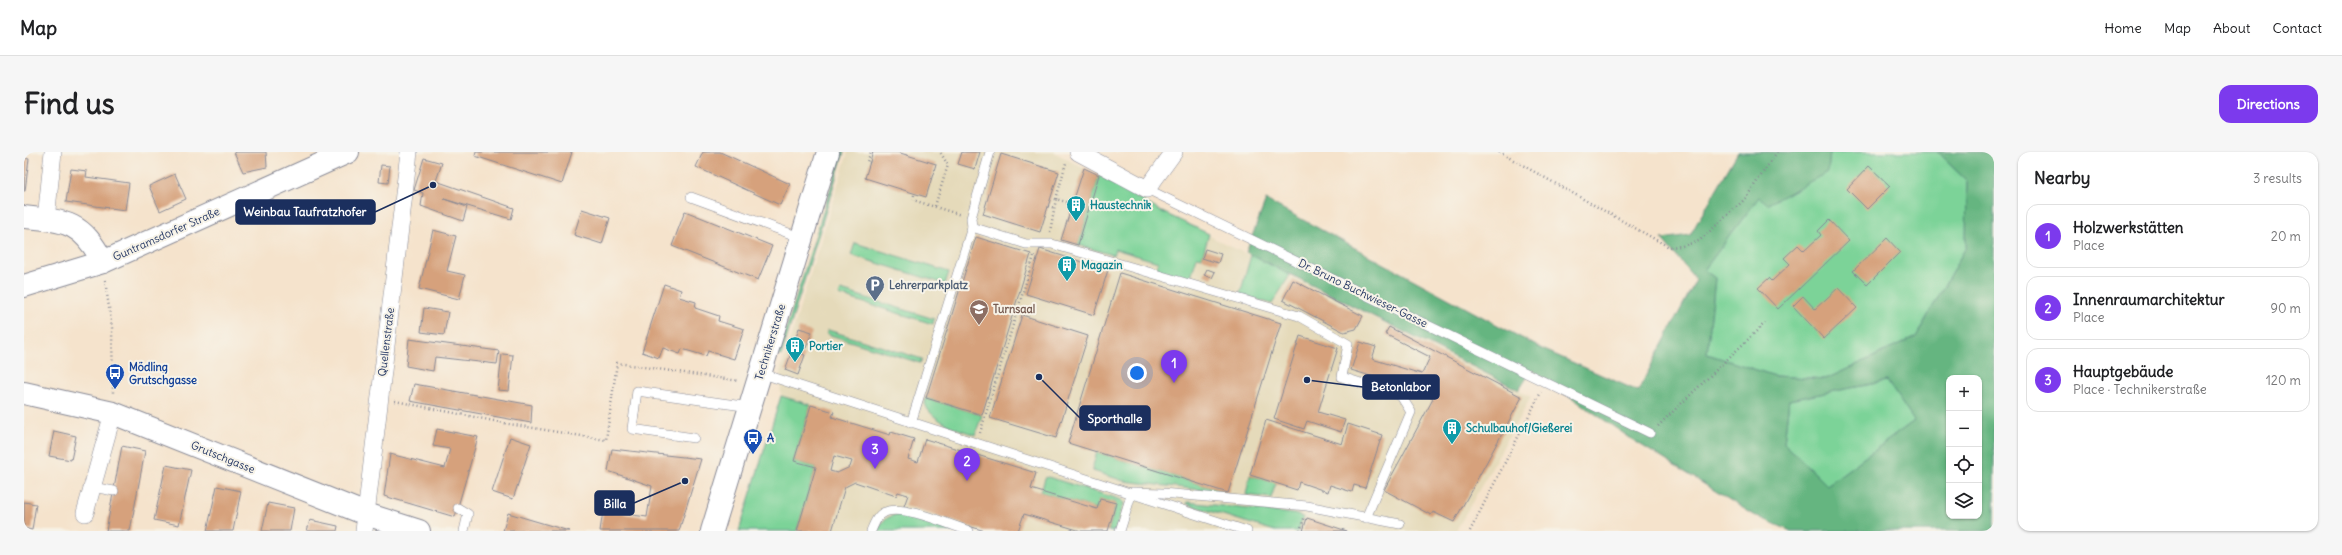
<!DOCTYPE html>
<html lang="en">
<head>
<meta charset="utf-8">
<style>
	:root { --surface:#fff; --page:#f6f6f6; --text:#202124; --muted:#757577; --line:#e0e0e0; --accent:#7c3aed }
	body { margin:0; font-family:Delius,sans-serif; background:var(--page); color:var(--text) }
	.controls { position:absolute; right:12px; bottom:12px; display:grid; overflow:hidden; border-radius:8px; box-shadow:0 1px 3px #0004 }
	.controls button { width:36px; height:36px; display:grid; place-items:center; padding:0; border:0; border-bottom:1px solid var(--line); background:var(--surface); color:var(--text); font:20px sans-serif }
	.you { position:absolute; left:1113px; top:221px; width:14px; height:14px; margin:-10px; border:3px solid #fff; border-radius:50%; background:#1a73e8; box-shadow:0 0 0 6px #1a73e833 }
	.badge { display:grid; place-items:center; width:26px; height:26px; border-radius:50%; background:var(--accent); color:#fff; font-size:13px; font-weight:700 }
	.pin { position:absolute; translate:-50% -33px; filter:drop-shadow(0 1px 2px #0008) }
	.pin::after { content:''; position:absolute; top:21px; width:14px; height:12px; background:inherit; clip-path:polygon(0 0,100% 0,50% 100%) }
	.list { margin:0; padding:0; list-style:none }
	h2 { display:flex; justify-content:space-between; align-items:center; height:52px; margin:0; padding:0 16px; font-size:17px }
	h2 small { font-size:13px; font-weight:400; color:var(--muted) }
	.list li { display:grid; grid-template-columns:26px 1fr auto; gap:12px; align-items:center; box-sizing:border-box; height:64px; margin:0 8px 8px; padding:0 8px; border:1px solid var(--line); border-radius:12px }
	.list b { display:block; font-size:15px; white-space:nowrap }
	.list p { margin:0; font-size:13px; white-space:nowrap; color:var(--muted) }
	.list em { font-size:13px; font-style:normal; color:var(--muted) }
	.icon { flex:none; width:22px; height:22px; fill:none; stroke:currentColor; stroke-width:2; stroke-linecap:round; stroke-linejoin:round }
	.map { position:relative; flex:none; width:1970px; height:379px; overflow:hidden; border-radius:12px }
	header { display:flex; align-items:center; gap:24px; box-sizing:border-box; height:56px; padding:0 20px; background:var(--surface); border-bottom:1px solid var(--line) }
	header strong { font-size:19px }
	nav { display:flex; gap:22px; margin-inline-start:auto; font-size:14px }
	.intro { display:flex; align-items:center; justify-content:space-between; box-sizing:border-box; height:96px; padding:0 24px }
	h1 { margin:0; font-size:28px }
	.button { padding:10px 18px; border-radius:12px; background:var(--accent); color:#fff; font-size:14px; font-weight:700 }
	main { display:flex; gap:24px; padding:0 24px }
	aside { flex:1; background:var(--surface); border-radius:12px; box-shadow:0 1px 3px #0004 }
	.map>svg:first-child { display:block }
	.built { fill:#e5daba }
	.green { fill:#7cd398; stroke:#4c817b }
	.forest { fill:#65b580; stroke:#40726f; fill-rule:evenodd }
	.building { fill:#d6a17b; fill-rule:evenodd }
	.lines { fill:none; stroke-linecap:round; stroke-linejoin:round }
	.lane-casing { stroke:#888995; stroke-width:10 }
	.street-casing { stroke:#888995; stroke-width:18 }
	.secondary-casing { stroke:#888995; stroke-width:24 }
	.path { stroke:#888995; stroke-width:2.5; stroke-dasharray:1 3; stroke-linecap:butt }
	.lane { stroke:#fff; stroke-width:9 }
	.street { stroke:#fff; stroke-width:17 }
	.secondary { stroke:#fff; stroke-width:22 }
	.labels { text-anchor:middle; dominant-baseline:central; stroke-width:4; stroke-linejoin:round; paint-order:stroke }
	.culture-label { font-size:11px; font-weight:bold; fill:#0d838f; stroke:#f7f3e8; text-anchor:start }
	.street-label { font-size:11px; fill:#1b2f5e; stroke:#f7f3e8 }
	.service-label { font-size:11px; font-weight:bold; fill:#4e5e75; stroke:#f7f3e8; text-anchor:start }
	.education-label { font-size:11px; font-weight:bold; fill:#785e54; stroke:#f7f3e8; text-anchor:start }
	.transit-label { font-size:11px; font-weight:bold; fill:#164399; stroke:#f7f3e8; text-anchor:start }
	.leader { fill:none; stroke:#1b2f5e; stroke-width:1.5 }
	.callout-dot { fill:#1b2f5e; stroke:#f7f3e8; stroke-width:1.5 }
	.callout { fill:#1b2f5e; stroke:#1b2f5e; stroke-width:1.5 }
	.callout-label { font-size:12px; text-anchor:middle; font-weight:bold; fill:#fff }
</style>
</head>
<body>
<header>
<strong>Map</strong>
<nav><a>Home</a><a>Map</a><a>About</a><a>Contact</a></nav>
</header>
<div class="intro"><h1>Find us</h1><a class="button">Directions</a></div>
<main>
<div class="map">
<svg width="1970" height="379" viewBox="0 0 1970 379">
	<rect width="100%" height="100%" fill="#f7f3e8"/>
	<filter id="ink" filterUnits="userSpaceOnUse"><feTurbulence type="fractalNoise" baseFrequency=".025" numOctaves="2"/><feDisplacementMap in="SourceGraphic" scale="8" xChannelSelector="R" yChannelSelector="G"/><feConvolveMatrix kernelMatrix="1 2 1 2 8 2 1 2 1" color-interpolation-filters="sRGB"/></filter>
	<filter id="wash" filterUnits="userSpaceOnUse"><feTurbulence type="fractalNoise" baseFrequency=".012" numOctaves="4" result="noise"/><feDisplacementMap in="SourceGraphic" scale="16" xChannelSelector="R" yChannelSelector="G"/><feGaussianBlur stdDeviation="0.9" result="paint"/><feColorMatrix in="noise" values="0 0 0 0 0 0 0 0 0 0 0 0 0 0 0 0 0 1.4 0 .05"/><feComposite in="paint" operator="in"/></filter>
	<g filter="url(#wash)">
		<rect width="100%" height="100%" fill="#f5e3cc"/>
		<polygon class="built" points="824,0 1030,0 1136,59 1507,245 1432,379 715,379 757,244 756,220"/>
		<g class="green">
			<polygon points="818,0 820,0 757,204 754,203"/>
			<polygon points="1806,0 1913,0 1943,29 1942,95 1892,185 1802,227 1751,224 1683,202 1691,126 1680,118 1735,45 1804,20"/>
			<polygon points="1075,23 1136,59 1185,82 1178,106 1173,105 1166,127 1133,117 1134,110 1091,97 1089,103 1054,93"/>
			<polygon points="831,91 925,120 921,132 827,103"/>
			<polygon points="1227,103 1266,123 1248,152 1216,142"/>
			<polygon points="817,138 910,167 909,172 815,143"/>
			<polygon points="804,178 898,207 896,211 803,182"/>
			<polygon points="1863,229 1890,269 1803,333 1760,291 1765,248"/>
			<polygon points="757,244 787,253 770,309 792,315 773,379 715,379"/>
			<path d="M902,246L958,263L951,283C935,277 908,270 901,252Z"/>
			<polygon points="1073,300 1204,341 1100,329 1069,319 1068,317"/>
			<polygon points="1226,323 1252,331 1247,346 1222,343"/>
			<polygon points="1024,325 1098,348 1100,352 1091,379 1084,379 1092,351 1076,347 1073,357 1017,340 1021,326"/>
			<polygon points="1163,350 1270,362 1279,365 1274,379 1251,379 1163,352"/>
			<path d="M874,362L929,379H854C857,368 864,365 874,362Z"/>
		</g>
		<path class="forest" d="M1714,0H1806L1804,20L1744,52L1735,45L1680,118L1691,126L1683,202L1751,224L1802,227L1892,185L1942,95L1943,29L1913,0H1970V379H1767L1730,363L1609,288L1508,218L1495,238L1222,100L1242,48L1518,197L1614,239L1672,128L1638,87L1666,83ZM1925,226H1955V364H1925ZM1863,229L1890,269L1803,333L1760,291L1765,248Z"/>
		<g id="blocks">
			<g class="building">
				<polygon points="210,0 242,0 243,15 219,20"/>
				<polygon points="452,0 548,0 538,32 451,4"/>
				<polygon points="679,0 696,0 766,32 756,53 672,15"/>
				<polygon points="849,0 873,0 912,12 902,45 841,26"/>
				<polygon points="938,0 956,0 951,17 934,12"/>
				<polygon points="977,2 1035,20 1016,80 959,62"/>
				<polygon points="0,6 5,7 1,39 0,39"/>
				<polygon points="400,6 418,11 412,29 490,56 487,67 420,47 443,55 439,69 397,54 399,41 390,38"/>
				<polygon points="357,13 366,14 364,31 355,30"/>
				<polygon points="1845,14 1866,34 1843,57 1823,37"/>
				<polygon points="1060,16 1075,23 1054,93 1037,88"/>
				<polygon points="47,17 63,19 62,25 105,31 101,58 42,50"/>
				<polygon points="151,22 162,47 136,59 125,34"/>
				<polygon points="558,57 586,66 578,92 550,83"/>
				<polygon points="661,59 748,94 734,128 648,94"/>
				<polygon points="1805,68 1825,89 1754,157 1734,136 1745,126 1748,129 1766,112 1760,106 1774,93 1780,99 1797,83 1794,79"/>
				<polygon points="409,78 432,84 423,119 441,123 435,147 395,137"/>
				<polygon points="952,85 1007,102 958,263 902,246"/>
				<polygon points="1863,86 1876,100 1843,133 1829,119"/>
				<polygon points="1016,97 1084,118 1070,163 1002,142"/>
				<polygon points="1181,97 1197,102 1194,111 1178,106"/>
				<polygon points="1183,117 1191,120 1188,126 1180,123"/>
				<polygon points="1096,121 1257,171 1204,341 1044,291"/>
				<polygon points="1269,128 1339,164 1332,177 1320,180 1259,148"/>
				<polygon points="640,132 657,138 655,145 672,150 671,156 695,164 694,169 720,177 710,207 684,199 682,204 658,197 656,202 639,196 635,206 618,200"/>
				<polygon points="1814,136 1833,156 1800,187 1769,154 1779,144 1791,157"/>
				<polygon points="400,156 424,160 420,183 397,180"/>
				<polygon points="998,163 1064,184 1032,286 966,266"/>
				<polygon points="1365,175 1498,245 1430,370 1409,360 1407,363 1360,338 1409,247 1393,238 1327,218 1336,190 1352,195 1348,207 1398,222 1406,205 1361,182"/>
				<polygon points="775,176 788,180 782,196 770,192"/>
				<polygon points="1276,184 1314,196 1294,260 1321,268 1317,280 1283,269 1280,277 1250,267"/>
				<polygon points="385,187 475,199 473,212 411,205 409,219 382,214"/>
				<polygon points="768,199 781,203 774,223 761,218"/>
				<polygon points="478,202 489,203 485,239 474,238"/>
				<polygon points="390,232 508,253 507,271 386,249"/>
				<path d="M787,253L810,260L808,265L866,283L867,280L890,287L884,307L894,310L901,287L1012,321L1007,337L1073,357L1076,347L1092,351L1084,379H1057L1000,362L994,379H961L880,354L884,343L874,340L872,344L831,330L821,335L808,379H773L792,315L770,309ZM810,304L828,309L826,315L813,321L806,319Z"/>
				<polygon points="1242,268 1318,292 1324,272 1358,283 1341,336 1330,333 1328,340 1306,333 1304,340 1275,330 1273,338 1226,323"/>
				<polygon points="413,277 454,285 431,365 360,344 366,302 421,316 426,297 409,294"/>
				<polygon points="30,279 52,284 47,308 25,304"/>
				<polygon points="486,285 507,292 489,347 468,340"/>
				<polygon points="98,294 121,299 106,379 82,379"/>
				<polygon points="588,297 677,307 655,379 576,379 579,359 623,365 628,334 584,319"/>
				<polygon points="142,313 167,318 155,373 130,368"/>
				<polygon points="193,334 217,339 209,379 183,379"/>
				<polygon points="0,350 12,352 8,378 0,376"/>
				<polygon points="244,351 270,356 266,379 238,379"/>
				<polygon points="484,361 545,379 479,379"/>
				<polygon points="1283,366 1323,379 1279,379"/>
				<polygon points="286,368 314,374 313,379 283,379"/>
			</g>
		</g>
	</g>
	<g filter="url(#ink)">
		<use href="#blocks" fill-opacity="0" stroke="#888995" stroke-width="1"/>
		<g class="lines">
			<defs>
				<g id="lane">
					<polyline points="1123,37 1626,281"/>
					<polyline points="667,45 778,86"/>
					<polyline points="948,75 947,66 966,0"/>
					<polyline points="736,221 1223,379"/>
					<polyline points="887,271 948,75 1002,92 1028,92 1275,164 1324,192 1318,225 1377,244 1387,260 1342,366"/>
					<polyline points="670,286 608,277 613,239 726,255"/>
					<polyline points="68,335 90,339"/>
					<polyline points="434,356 444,362 440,379"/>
					<path d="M847,379C850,372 853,363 861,360C879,352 926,373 945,379"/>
					<polyline points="1096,379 1108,340 1138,341 1283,354 1376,372"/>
				</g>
				<g id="street">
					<polyline points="1054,0 1123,37 1150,0"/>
					<polyline points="22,67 29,0"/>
					<polyline points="61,361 89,261"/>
					<polyline points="340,379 385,0"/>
				</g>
				<g id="secondary">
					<path d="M0,65C43,69 58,70 79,110"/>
					<polyline points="0,134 79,110 324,0"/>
					<polyline points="0,241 89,261 342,362 395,379"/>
					<polyline points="688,379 804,0"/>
				</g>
			</defs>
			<use href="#lane" class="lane-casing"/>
			<use href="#street" class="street-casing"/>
			<use href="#secondary" class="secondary-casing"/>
			<g class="path">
				<polyline points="1475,0 1645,95 1658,94 1675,89 1721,47 1753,0"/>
				<polyline points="846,11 843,10 847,0"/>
				<polyline points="890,43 889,48 937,63"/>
				<polyline points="1032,47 1042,11"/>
				<polyline points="911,54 924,13 916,0"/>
				<polyline points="1024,54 1031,56"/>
				<polyline points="1026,80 1032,47 1049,52"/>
				<polyline points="81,128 88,176 89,242"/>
				<polyline points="371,249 485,272 582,288 593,211 715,229"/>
				<polyline points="1634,274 1741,171"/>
				<polyline points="956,281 1010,104"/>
				<polyline points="1276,379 1281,364"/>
				<polyline points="1446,379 1517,240"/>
			</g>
			<use href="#lane" class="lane"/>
			<use href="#street" class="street"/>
			<use href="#secondary" class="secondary"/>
		</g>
	</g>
	<defs>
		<symbol id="building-pin" viewBox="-11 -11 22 30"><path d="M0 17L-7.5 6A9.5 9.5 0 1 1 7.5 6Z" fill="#0f9aa8" stroke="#f7f3e8"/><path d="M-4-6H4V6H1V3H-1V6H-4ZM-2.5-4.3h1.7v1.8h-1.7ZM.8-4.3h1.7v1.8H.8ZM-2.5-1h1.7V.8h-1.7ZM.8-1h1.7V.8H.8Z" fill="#fff"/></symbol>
		<symbol id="parking-pin" viewBox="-11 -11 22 30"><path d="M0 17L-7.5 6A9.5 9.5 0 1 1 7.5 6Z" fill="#5c6f8a" stroke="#f7f3e8"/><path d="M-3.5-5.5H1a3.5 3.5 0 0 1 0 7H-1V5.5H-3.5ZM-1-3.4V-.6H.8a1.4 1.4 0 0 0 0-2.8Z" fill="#fff"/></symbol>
		<symbol id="university-pin" viewBox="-11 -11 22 30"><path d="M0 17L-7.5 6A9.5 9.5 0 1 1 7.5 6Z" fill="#8d6e63" stroke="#f7f3e8"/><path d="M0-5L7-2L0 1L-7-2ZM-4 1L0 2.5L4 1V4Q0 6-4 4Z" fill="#fff"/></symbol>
		<symbol id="bus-pin" viewBox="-11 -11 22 30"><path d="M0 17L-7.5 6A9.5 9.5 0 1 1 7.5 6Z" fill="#1a4fb4" stroke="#f7f3e8"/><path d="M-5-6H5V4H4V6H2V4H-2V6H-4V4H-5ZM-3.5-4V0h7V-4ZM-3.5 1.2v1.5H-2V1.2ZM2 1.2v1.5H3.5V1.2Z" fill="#fff"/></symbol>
	</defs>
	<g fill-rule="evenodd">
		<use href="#building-pin" x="1041" y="42" width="22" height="30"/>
		<use href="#building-pin" x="1032" y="102" width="22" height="30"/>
		<use href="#parking-pin" x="840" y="122" width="22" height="30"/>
		<use href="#university-pin" x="944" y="146" width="22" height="30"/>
		<use href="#building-pin" x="760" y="183" width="22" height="30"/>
		<use href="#bus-pin" x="80" y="210" width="22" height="30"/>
		<use href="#building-pin" x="1417" y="265" width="22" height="30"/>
		<use href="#bus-pin" x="718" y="275" width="22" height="30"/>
	</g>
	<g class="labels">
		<g class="culture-label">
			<text x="1066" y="53">Haustechnik</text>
			<text x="1057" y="113">Magazin</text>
			<text x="785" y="194">Portier</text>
			<text x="1442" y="276">Schulbauhof/Gießerei</text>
		</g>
		<g class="street-label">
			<text transform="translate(142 82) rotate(-24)">Guntramsdorfer Straße</text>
			<text transform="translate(1339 141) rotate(26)">Dr. Bruno Buchwieser-Gasse</text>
			<text transform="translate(362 190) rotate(-83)">Quellenstraße</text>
			<text transform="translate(746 190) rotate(-73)">Technikerstraße</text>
			<text transform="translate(199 305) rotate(22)">Grutschgasse</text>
		</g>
		<g class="service-label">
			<text x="865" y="133">Lehrerparkplatz</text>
		</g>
		<g class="education-label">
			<text x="969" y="157">Turnsaal</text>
		</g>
		<g class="transit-label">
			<text x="105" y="215">Mödling<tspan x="105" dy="13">Grutschgasse</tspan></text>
			<text x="743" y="286">A</text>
		</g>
	</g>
	<path class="leader" d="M409 33L351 60M1283 228L1339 235M1015 225L1056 266M661 329L610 351"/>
	<g class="callout-dot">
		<circle cx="409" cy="33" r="4"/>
		<circle cx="1283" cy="228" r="4"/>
		<circle cx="1015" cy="225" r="4"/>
		<circle cx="661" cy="329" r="4"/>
	</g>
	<g class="callout">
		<rect x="212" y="48" width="139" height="24" rx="4"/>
		<rect x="1339" y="223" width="76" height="24" rx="4"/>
		<rect x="1056" y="254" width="70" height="24" rx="4"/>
		<rect x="571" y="339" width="39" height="24" rx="4"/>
	</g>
	<g class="callout-label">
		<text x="281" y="64">Weinbau Taufratzhofer</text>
		<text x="1377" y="239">Betonlabor</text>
		<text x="1091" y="271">Sporthalle</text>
		<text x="591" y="356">Billa</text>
	</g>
</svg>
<div class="controls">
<button>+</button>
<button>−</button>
<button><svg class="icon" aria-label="locate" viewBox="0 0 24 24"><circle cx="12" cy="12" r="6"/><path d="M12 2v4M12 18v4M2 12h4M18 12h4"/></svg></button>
<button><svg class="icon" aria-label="layers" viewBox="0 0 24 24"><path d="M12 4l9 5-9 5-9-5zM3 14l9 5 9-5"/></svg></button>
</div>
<div class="you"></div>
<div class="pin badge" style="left:1150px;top:231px">1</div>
<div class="pin badge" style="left:943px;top:329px">2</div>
<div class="pin badge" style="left:851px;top:317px">3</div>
</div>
<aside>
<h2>Nearby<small>3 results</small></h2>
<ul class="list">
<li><span class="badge">1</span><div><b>Holzwerkstätten</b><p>Place</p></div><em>20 m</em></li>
<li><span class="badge">2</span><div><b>Innenraumarchitektur</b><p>Place</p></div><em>90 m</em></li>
<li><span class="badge">3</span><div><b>Hauptgebäude</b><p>Place · Technikerstraße</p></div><em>120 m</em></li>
</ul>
</aside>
</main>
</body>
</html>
